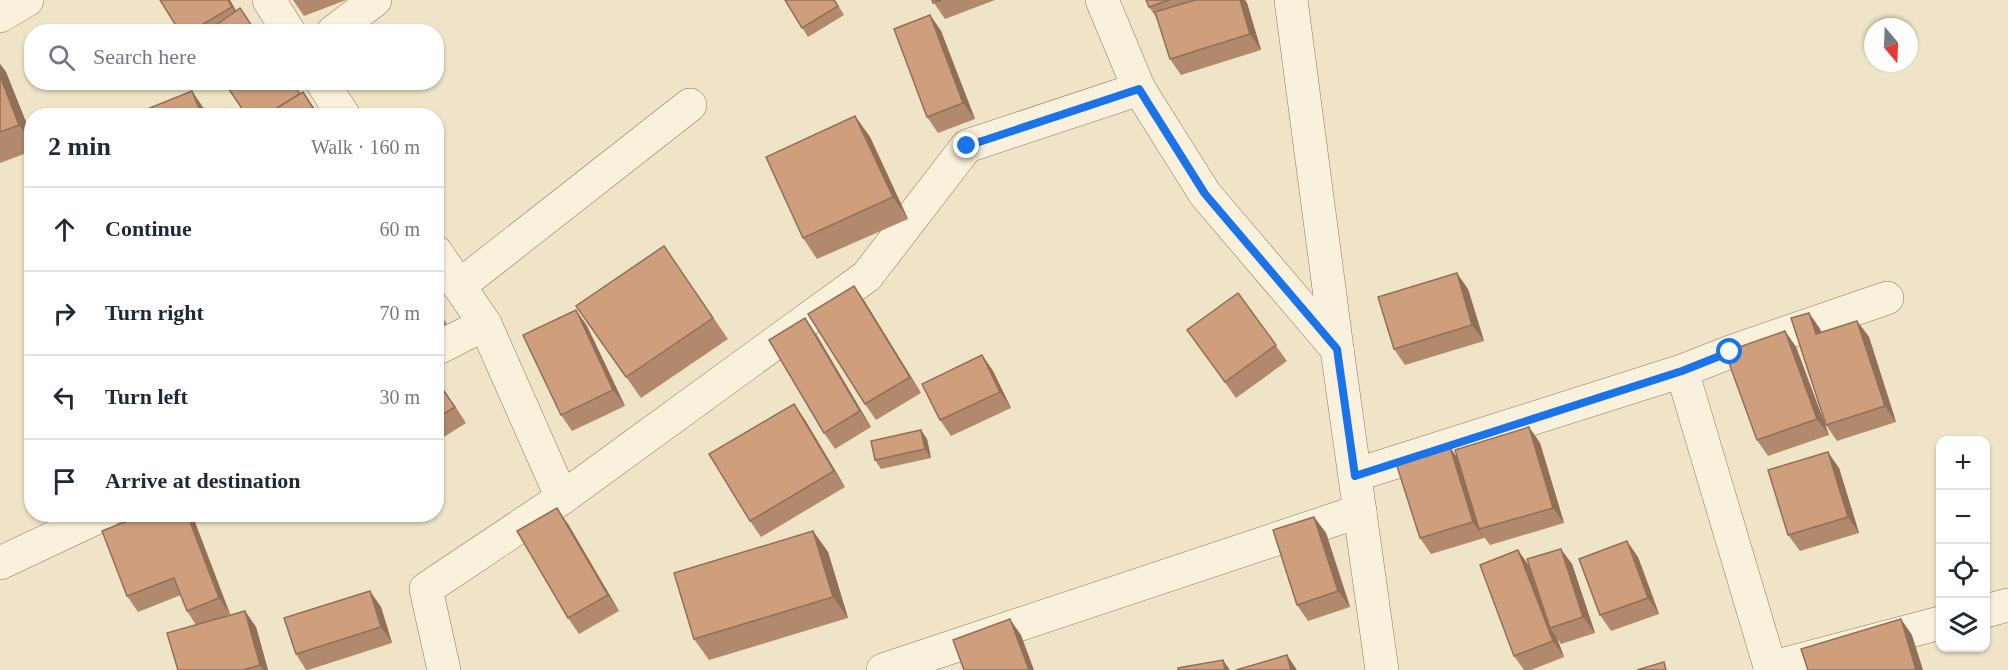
<!DOCTYPE html>
<html lang="en">
<head>
<meta charset="utf-8">
<style>
	:root { --surface:#fff; --page:#f2f2f3; --text:#1f2937; --muted:#747a83; --line:#e0e1e3 }
	body { margin:0; font-family:Georgia,serif; background:var(--page); color:var(--text) }
	.controls { position:absolute; right:18px; bottom:18px; display:grid; overflow:hidden; border-radius:12px; box-shadow:0 2px 4px #0004 }
	.controls button { width:54px; height:54px; display:grid; place-items:center; padding:0; border:0; border-bottom:2px solid var(--line); background:var(--surface); color:var(--text); font:30px sans-serif }
	.compass { position:absolute; left:1864px; top:18px; width:54px; height:54px; border-radius:50%; background:var(--surface); box-shadow:0 2px 4px #0004; rotate:161deg }
	.stop { position:absolute; width:18px; height:18px; margin:-14px; border:4px solid #1a73e8; border-radius:50%; background:#fff }
	.stop.end { background:#1a73e8; border-color:#fff; box-shadow:0 2px 6px #0008 }
	.list { margin:0; padding:0; list-style:none }
	h2 { display:flex; justify-content:space-between; align-items:center; height:78px; margin:0; padding:0 24px; font-size:26px }
	h2 small { font-size:20px; font-weight:400; color:var(--muted) }
	.list li { display:grid; grid-template-columns:39px 1fr auto; gap:18px; align-items:center; box-sizing:border-box; height:84px; padding:0 24px; border-top:2px solid var(--line) }
	.list b { display:block; font-size:22px; white-space:nowrap }
	.list em { font-size:20px; font-style:normal; color:var(--muted) }
	.icon { flex:none; width:33px; height:33px; fill:none; stroke:currentColor; stroke-width:2; stroke-linecap:round; stroke-linejoin:round }
	.map { position:relative; flex:none; width:2008px; height:670px; overflow:hidden }
	.search { position:absolute; background:var(--surface); box-shadow:0 2px 4px #0004; left:24px; top:24px; width:420px; height:66px; display:flex; align-items:center; gap:15px; box-sizing:border-box; padding:0 21px; border-radius:24px; color:var(--muted); font-size:22px }
	.panel { position:absolute; background:var(--surface); box-shadow:0 2px 4px #0004; left:24px; top:108px; width:420px; height:414px; border-radius:24px }
	.map>svg:first-child { display:block }
	.lines { fill:none; stroke-linecap:round; stroke-linejoin:round }
	.minor-casing { stroke:#8d765c; stroke-width:34 }
	.tertiary-casing { stroke:#8d765c; stroke-width:34 }
	.minor { stroke:#faf1dc; stroke-width:33 }
	.tertiary { stroke:#faf1dc; stroke-width:33 }
	.wall { fill:#b2896c }
	.shaded-wall { fill:#916f58 }
	.building { fill:#cf9f7d; stroke:#916f58; stroke-width:1.5 }
	.route { stroke:#1a73e8; stroke-width:8 }
</style>
</head>
<body>
<div class="map">
<svg width="2008" height="670" viewBox="0 0 2008 670">
	<rect width="100%" height="100%" fill="#f0e4c8"/>
	<g class="lines">
		<defs>
			<g id="minor">
				<polyline points="269,0 289,32"/>
				<polyline points="1102,0 1139,89 1205,194 1337,349"/>
				<polyline points="1291,0 1337,349 1382,670"/>
				<polyline points="333,32 375,0"/>
				<polyline points="322,82 344,116"/>
				<polyline points="436,252 485,324 436,349"/>
				<polyline points="459,286 690,105"/>
				<polyline points="485,324 562,498"/>
				<polyline points="1682,371 1730,352 1887,298"/>
				<polyline points="1355,475 1682,371 1771,670"/>
				<polyline points="0,563 104,514"/>
				<polyline points="1986,611 2008,605"/>
				<polyline points="1770,668 1940,623"/>
				<polyline points="444,670 426,589 562,498 867,276 967,146 1139,89"/>
				<polyline points="883,670 1360,511"/>
			</g>
			<polyline id="tertiary" points="0,16 27,0"/>
		</defs>
		<use href="#minor" class="minor-casing"/>
		<use href="#tertiary" class="tertiary-casing"/>
		<use href="#minor" class="minor"/>
		<use href="#tertiary" class="tertiary"/>
	</g>
	<g class="wall">
		<polygon points="160,0 230,0 236,11 256,32 180,32"/>
		<polygon points="293,0 346,0 304,16"/>
		<polygon points="785,0 835,0 844,15 808,37"/>
		<polygon points="932,0 995,0 945,19"/>
		<polygon points="1146,0 1245,0 1247,3 1261,50 1181,75 1170,59 1158,20 1149,7"/>
		<polygon points="930,15 941,31 975,119 938,133 927,117"/>
		<polygon points="0,64 6,72 32,137 32,151 0,163"/>
		<polygon points="855,116 870,137 908,219 817,259 803,238"/>
		<polygon points="664,246 728,339 641,398 576,306"/>
		<polygon points="854,286 865,302 921,393 876,420 865,404"/>
		<polygon points="1468,289 1484,341 1405,365 1394,349"/>
		<polygon points="1238,293 1287,361 1236,398 1187,330"/>
		<polygon points="436,308 447,324 436,330"/>
		<polygon points="576,310 587,326 625,406 572,431 561,415"/>
		<polygon points="1809,313 1820,329 1821,332 1857,321 1869,337 1896,422 1837,441 1826,425"/>
		<polygon points="1785,331 1796,347 1829,435 1768,456 1757,440"/>
		<polygon points="816,334 871,427 835,449 824,433"/>
		<polygon points="982,355 993,371 1011,408 951,436 940,420"/>
		<polygon points="436,378 466,423 436,442"/>
		<polygon points="794,404 805,420 845,487 761,537 750,521"/>
		<polygon points="1529,427 1540,443 1564,523 1490,545 1484,537 1484,538 1431,554 1420,538"/>
		<polygon points="927,439 931,458 881,469 875,460"/>
		<polygon points="1839,468 1859,533 1800,551 1788,535"/>
		<polygon points="193,517 230,614 221,618 245,611 256,627 268,670 178,670 196,625 187,611 181,595 138,612 127,596"/>
		<polygon points="1314,517 1326,533 1350,607 1308,621 1297,605"/>
		<polygon points="568,524 619,611 579,634 568,618"/>
		<polygon points="813,531 828,552 848,618 709,660 694,639"/>
		<polygon points="1518,550 1529,566 1572,564 1595,633 1561,644 1557,638 1564,657 1531,670 1524,670 1514,656"/>
		<polygon points="1638,557 1659,614 1611,631 1600,615"/>
		<polygon points="381,607 392,643 308,670 306,670 296,654"/>
	</g>
	<g class="shaded-wall">
		<polygon points="228,0 230,0 243,23 232,7"/>
		<polygon points="1240,0 1245,0 1247,3 1261,50 1250,34"/>
		<polygon points="930,15 941,31 975,119 963,103"/>
		<polygon points="0,64 6,72 32,137 32,142 19,125 0,76"/>
		<polygon points="192,91 209,116 202,116"/>
		<polygon points="303,92 320,116 318,116"/>
		<polygon points="855,116 870,137 908,219 893,197"/>
		<polygon points="1457,273 1468,289 1484,341 1472,325"/>
		<polygon points="854,286 865,302 921,393 910,377"/>
		<polygon points="576,310 587,326 625,406 613,390"/>
		<polygon points="1809,313 1820,329 1827,350 1816,334"/>
		<polygon points="805,318 816,334 871,427 860,411"/>
		<polygon points="1857,321 1869,337 1896,422 1885,406"/>
		<polygon points="1785,331 1796,347 1829,435 1817,419"/>
		<polygon points="982,355 993,371 1011,408 1000,392"/>
		<polygon points="436,378 466,423 436,380"/>
		<polygon points="794,404 805,420 845,487 834,471"/>
		<polygon points="1529,427 1540,443 1564,523 1553,508"/>
		<polygon points="921,430 927,439 931,458 925,449"/>
		<polygon points="1450,447 1461,463 1479,529 1484,538 1473,522"/>
		<polygon points="1828,452 1839,468 1859,533 1848,517"/>
		<polygon points="557,508 568,524 619,611 608,595"/>
		<polygon points="187,514 191,514 193,517 230,614 219,598"/>
		<polygon points="1314,517 1326,533 1350,607 1338,591"/>
		<polygon points="813,531 828,552 848,618 833,597"/>
		<polygon points="1627,541 1638,557 1659,614 1648,598"/>
		<polygon points="1561,549 1572,564 1595,633 1583,617"/>
		<polygon points="1518,550 1529,566 1550,628 1557,638 1564,657 1553,641"/>
		<polygon points="370,591 381,607 392,643 381,627"/>
		<polygon points="245,611 256,627 268,670 264,670 260,665"/>
		<polygon points="1010,619 1021,635 1034,670 1029,670"/>
		<polygon points="1901,619 1912,635 1923,670 1916,670"/>
		<polygon points="1287,655 1297,670 1291,670"/>
		<polygon points="1223,660 1230,670 1225,670"/>
	</g>
	<g class="building">
		<polygon points="160,0 228,0 232,7 190,32 180,32"/>
		<polygon points="785,0 834,0 838,6 802,28"/>
		<polygon points="932,0 941,0 933,3"/>
		<polygon points="1146,0 1169,0 1149,7"/>
		<polygon points="1195,0 1240,0 1250,34 1170,59 1155,12"/>
		<polygon points="240,8 256,32 207,32"/>
		<polygon points="930,15 963,103 927,117 894,29"/>
		<polygon points="0,76 19,125 0,132"/>
		<polygon points="224,82 292,82 300,94 264,116 247,116"/>
		<polygon points="192,91 202,116 130,116"/>
		<polygon points="303,92 318,116 264,116"/>
		<polygon points="855,116 893,197 803,238 766,157"/>
		<polygon points="664,246 713,318 626,377 576,306"/>
		<polygon points="1457,273 1472,325 1394,349 1378,297"/>
		<polygon points="854,286 910,377 865,404 808,314"/>
		<polygon points="1238,293 1276,345 1225,382 1187,330"/>
		<polygon points="576,310 613,390 561,415 523,335"/>
		<polygon points="1809,313 1816,334 1857,321 1885,406 1826,425 1791,318"/>
		<polygon points="805,318 860,411 824,433 769,340"/>
		<polygon points="1785,331 1817,419 1757,440 1725,352"/>
		<polygon points="982,355 1000,392 940,420 922,384"/>
		<polygon points="436,380 455,407 436,419"/>
		<polygon points="794,404 834,471 750,521 709,454"/>
		<polygon points="1529,427 1553,508 1479,529 1455,450"/>
		<polygon points="921,430 925,449 875,460 871,441"/>
		<polygon points="1450,447 1473,522 1420,538 1396,463"/>
		<polygon points="1828,452 1848,517 1788,535 1768,470"/>
		<polygon points="557,508 608,595 568,618 517,531"/>
		<polygon points="145,514 187,514 219,598 187,611 174,578 127,596 102,531"/>
		<polygon points="1314,517 1338,591 1297,605 1273,530"/>
		<polygon points="813,531 833,597 694,639 674,573"/>
		<polygon points="1627,541 1648,598 1600,615 1579,559"/>
		<polygon points="1561,549 1583,617 1550,628 1527,559"/>
		<polygon points="1518,550 1553,641 1514,656 1480,565"/>
		<polygon points="370,591 381,627 296,654 284,618"/>
		<polygon points="245,611 260,665 243,670 178,670 167,633"/>
		<polygon points="1010,619 1029,670 964,670 953,640"/>
		<polygon points="1901,619 1916,670 1808,670 1801,649"/>
		<polygon points="1287,655 1291,670 1236,670"/>
		<polygon points="1223,660 1225,670 1178,670 1178,668"/>
		<polygon points="1664,662 1666,670 1637,670"/>
	</g>
	<g class="lines">
		<polyline class="route" points="967,146 1139,89 1205,194 1337,349 1355,476 1682,371 1730,352"/>
	</g>
</svg>
<div class="controls">
<button>+</button>
<button>−</button>
<button><svg class="icon" aria-label="locate" viewBox="0 0 24 24"><circle cx="12" cy="12" r="6"/><path d="M12 2v4M12 18v4M2 12h4M18 12h4"/></svg></button>
<button><svg class="icon" aria-label="layers" viewBox="0 0 24 24"><path d="M12 4l9 5-9 5-9-5zM3 14l9 5 9-5"/></svg></button>
</div>
<svg class="compass" viewBox="-18 -18 36 36"><path d="M0-13l5 13h-10z" fill="#e53935"/><path d="M0 13l5-13h-10z" fill="#747a83"/></svg>
<div class="stop" style="left:1730px;top:352px"></div>
<div class="stop end" style="left:967px;top:146px"></div>
<div class="search"><svg class="icon" aria-label="search" viewBox="0 0 24 24"><circle cx="10" cy="10" r="6"/><path d="M15 15l6 6"/></svg>Search here</div>
<section class="panel">
<h2>2 min<small>Walk · 160 m</small></h2>
<ul class="list">
<li><svg class="icon" aria-label="ahead" viewBox="0 0 24 24"><path d="M12 20V5M6 11l6-6 6 6"/></svg><div><b>Continue</b></div><em>60 m</em></li>
<li><svg class="icon" aria-label="right" viewBox="0 0 24 24"><path d="M7 20v-9h11M14 6l5 5-5 5"/></svg><div><b>Turn right</b></div><em>70 m</em></li>
<li><svg class="icon" aria-label="left" viewBox="0 0 24 24"><path d="M17 20v-9H6M10 6l-5 5 5 5"/></svg><div><b>Turn left</b></div><em>30 m</em></li>
<li><svg class="icon" aria-label="arrive" viewBox="0 0 24 24"><path d="M6 21V4h12l-3 4 3 4H6"/></svg><div><b>Arrive at destination</b></div></li>
</ul>
</section>
</div>
</body>
</html>
